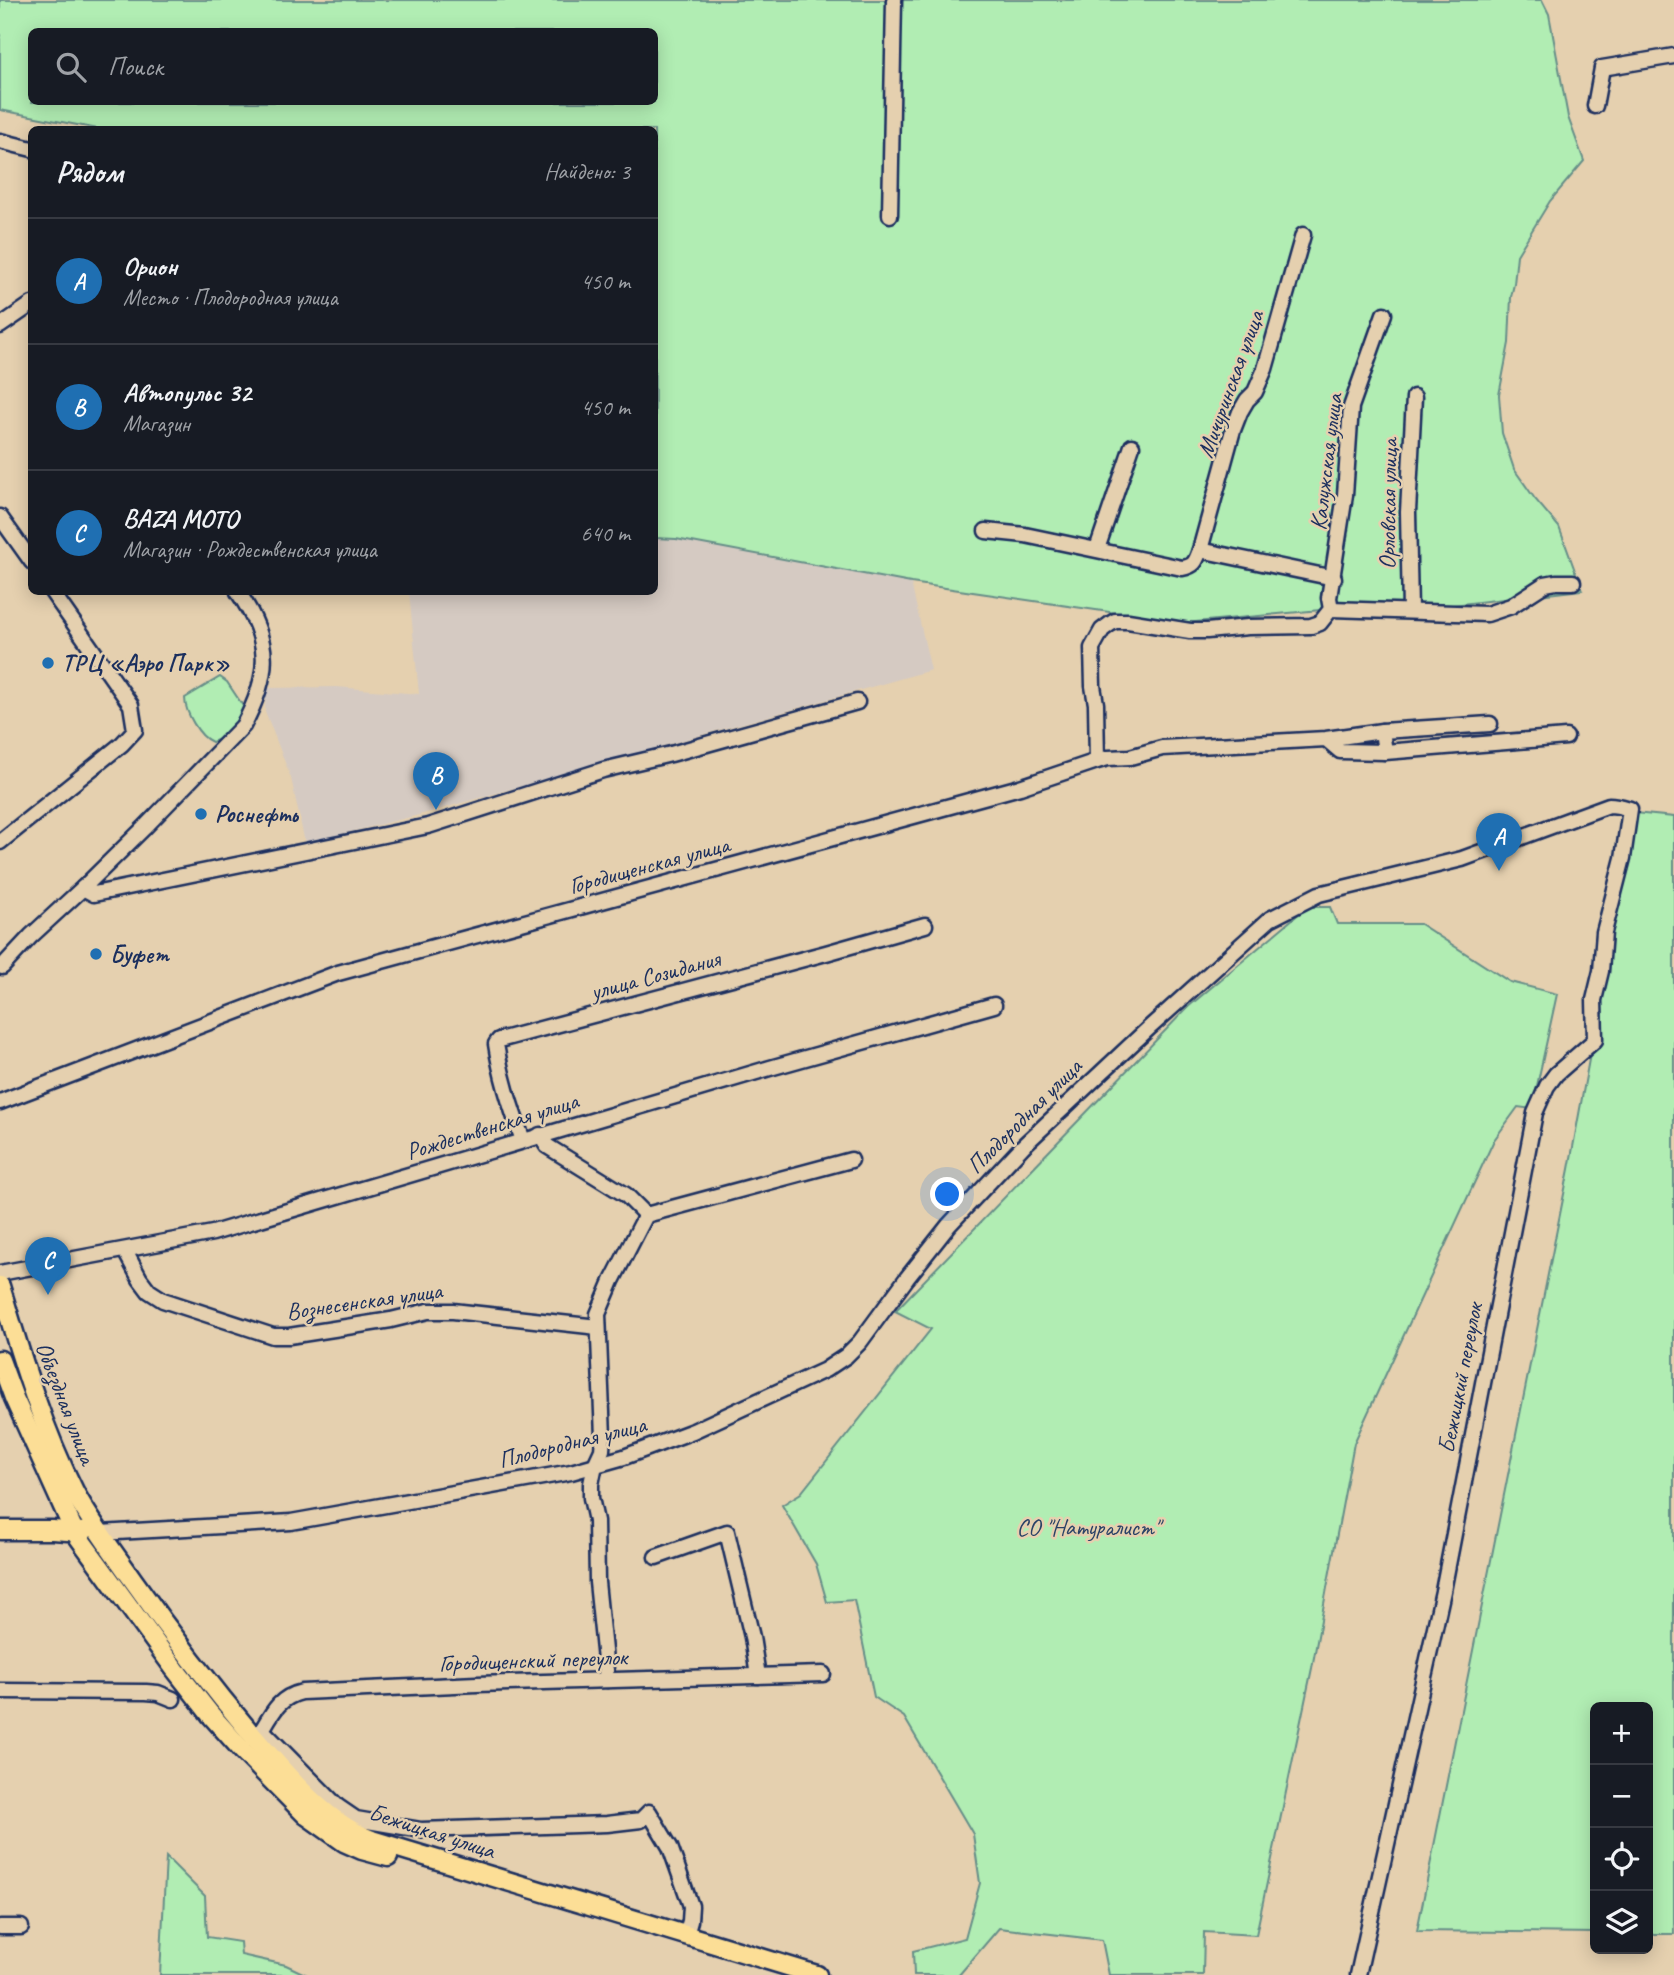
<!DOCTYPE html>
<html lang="ru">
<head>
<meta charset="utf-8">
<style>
	:root { --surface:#171b24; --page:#242831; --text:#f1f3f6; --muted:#9ea1a6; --line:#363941; --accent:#1f6fb2 }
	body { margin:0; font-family:Caveat,sans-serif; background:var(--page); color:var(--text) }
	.controls { position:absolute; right:21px; bottom:21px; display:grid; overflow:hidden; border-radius:10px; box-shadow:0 4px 18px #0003 }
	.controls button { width:63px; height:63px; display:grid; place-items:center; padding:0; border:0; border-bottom:2px solid var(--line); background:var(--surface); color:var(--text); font:35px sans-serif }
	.you { position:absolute; left:948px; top:1195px; width:24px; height:24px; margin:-18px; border:5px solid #fff; border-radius:50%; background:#1a73e8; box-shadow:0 0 0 10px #1a73e833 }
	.badge { display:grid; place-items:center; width:46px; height:46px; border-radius:50%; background:var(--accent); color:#fff; font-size:23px; font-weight:700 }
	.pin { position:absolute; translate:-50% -58px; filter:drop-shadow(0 2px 4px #0008) }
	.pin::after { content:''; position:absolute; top:37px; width:24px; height:21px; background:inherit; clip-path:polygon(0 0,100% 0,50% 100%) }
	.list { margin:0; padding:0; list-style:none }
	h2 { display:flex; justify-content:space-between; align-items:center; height:91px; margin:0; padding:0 28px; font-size:30px }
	h2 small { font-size:23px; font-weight:400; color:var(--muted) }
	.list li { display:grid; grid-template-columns:46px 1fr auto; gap:21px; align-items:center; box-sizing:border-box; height:126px; padding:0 28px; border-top:2px solid var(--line) }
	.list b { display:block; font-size:26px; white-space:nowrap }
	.list p { margin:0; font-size:23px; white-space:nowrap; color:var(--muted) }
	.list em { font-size:23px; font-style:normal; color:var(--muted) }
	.icon { flex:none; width:38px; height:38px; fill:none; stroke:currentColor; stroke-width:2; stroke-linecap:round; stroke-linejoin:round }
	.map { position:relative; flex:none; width:1674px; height:1975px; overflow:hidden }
	.search { position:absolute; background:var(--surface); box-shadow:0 4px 18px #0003; left:28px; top:28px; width:630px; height:77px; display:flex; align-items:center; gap:18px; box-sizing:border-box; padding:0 24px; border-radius:10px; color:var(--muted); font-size:26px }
	.panel { position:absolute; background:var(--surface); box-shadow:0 4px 18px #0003; left:28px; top:126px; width:630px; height:469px; border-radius:10px }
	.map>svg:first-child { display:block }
	.built { fill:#d5cac2 }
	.green { fill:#b1edb3; stroke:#668e88; stroke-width:2; fill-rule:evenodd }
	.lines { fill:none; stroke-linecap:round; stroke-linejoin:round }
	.minor-casing { stroke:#1b2f5e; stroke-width:19 }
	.major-casing { stroke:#1b2f5e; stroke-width:23 }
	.minor { stroke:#e5d0af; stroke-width:14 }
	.major { stroke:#fcde96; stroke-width:18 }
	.poi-dot { fill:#1f6fb2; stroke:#e5d0af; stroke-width:2.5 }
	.labels { text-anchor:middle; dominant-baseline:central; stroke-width:5; stroke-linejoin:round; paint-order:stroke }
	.street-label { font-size:24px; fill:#1b2f5e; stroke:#e5d0af }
	.poi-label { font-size:24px; font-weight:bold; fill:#1b2f5e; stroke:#e5d0af; text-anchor:start }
	.park-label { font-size:24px; fill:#2a4266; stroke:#e5d0af }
</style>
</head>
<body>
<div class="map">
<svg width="1674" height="1975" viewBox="0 0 1674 1975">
	<rect width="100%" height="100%" fill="#e5d0af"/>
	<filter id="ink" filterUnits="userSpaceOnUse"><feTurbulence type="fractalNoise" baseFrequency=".0143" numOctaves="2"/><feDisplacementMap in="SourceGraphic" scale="14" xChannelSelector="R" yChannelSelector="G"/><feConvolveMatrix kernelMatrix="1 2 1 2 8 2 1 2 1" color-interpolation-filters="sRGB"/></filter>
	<g filter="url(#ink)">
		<polygon class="built" points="655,538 676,539 911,583 931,670 423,814 305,843 291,778 265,711 266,688 337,687 419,694 409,592 654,592"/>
		<g class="green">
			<path d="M0,0H1542L1549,14L1568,117L1584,161L1550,201L1517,255L1514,284L1511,297L1509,343L1499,395L1502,433L1514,469L1535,499L1559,527L1582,590L1410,610L1331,609L1185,623L911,583L676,539L655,538L654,130H103L0,110ZM32,32H654V102H32Z"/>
			<path d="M220,677L227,682L245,709C242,722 225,738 212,742C199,737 185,712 185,698Z"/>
			<polygon points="1634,813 1674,817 1674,1934 1648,1934 1648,1707 1595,1707 1595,1933 1417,1931 1569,1169"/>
			<polygon points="1307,907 1330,907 1337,924 1420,924 1510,982 1557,994 1532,1109 1518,1107 1494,1140 1354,1443 1312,1668 1256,1935 1204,1932 1203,1975 1109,1975 1102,1940 999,1928 959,1975 914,1975 913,1951 965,1938 980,1883 973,1834 904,1717 874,1697 854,1600 827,1602 816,1564 782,1505 801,1493 931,1329 895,1311 1188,1007"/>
			<polygon points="166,1857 205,1896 207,1937 240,1942 241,1955 286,1965 307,1975 160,1975"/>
		</g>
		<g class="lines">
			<defs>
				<g id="minor">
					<polyline points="1595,106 1602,68 1674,56"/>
					<polyline points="0,141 32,149"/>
					<polyline points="890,215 894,0"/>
					<polyline points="0,326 32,304"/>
					<polyline points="0,517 32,562"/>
					<path d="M986,531L1025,535L1182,568C1195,566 1196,561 1200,550L1334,578"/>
					<polyline points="1097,549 1132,446"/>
					<polyline points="1200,550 1233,430 1240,412 1247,400 1255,392 1265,369 1303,235"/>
					<polyline points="1331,609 1487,614 1511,606 1545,584 1556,582 1573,582"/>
					<polyline points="1410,611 1408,512 1414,397"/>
					<polyline points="1382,731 1490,724"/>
					<polyline points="1385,752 1566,737"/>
					<polyline points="1097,761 1096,704 1093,686 1092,648 1102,630 1110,624 1115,621 1128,621 1190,631 1207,631 1248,627 1311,626 1320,623 1331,609 1329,598 1345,495 1351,407 1384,314"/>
					<polyline points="0,842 122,744 135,730 131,705 52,592"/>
					<path d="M83,888L144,828L243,726C271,674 272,641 238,592"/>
					<polyline points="2,967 31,936 83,888 94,894 428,826 603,770 671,754 857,702"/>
					<polyline points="0,1102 338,973 1020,787 1097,761 1108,758 1130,757 1162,748 1326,739 1382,731 1385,752 1340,751 1326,739"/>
					<polyline points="540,1135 547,1146 626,1195 646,1215"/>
					<path d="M523,1140C511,1109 501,1077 496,1044L499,1040L826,953L925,925"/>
					<polyline points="646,1215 851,1160"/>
					<polyline points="125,1251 140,1279 149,1291 163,1300 273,1336 289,1336 391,1320 428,1311 453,1311 598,1327"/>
					<polyline points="0,1273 213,1233 770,1068 994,1005"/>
					<path d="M100,1533L291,1522L571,1472L624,1457L693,1431L825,1370L846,1356L860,1342L907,1278L949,1225L1023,1146L1149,1028L1270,919L1319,894L1462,859L1609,805C1617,805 1623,807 1630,809L1623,858L1604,932L1601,971L1594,1000L1595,1040L1556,1074L1547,1086L1535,1113L1443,1591L1358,1975"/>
					<polyline points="656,1557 727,1532 752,1637 758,1676"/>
					<polyline points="607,1680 597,1582 596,1521 591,1498 591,1484 595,1465 602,1450 603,1437 598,1314 612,1281 646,1215"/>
					<polyline points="0,1691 146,1692 158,1693 173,1699"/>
					<polyline points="0,1927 21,1927"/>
					<path d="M686,1935L690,1921L691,1906L670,1847L649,1812L641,1820L607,1824L421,1830L356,1819L337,1806L262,1730C273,1711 280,1697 302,1692L477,1684L823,1674"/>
				</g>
				<g id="major">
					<path d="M0,1286C21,1356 41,1425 74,1491C90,1522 113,1551 133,1580C171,1634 211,1686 253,1736C287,1775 323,1821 372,1840L817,1975"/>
					<polyline points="0,1360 14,1398 74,1531 174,1668 210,1714 243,1751 306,1815 344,1842 362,1850 388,1857"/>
					<polyline points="0,1530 52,1530 83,1532"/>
				</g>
			</defs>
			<use href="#minor" class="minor-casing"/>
			<use href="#major" class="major-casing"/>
			<use href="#minor" class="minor"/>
			<use href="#major" class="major"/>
		</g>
	</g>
	<g class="poi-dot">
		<circle cx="48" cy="663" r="7"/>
		<circle cx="201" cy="814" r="7"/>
		<circle cx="96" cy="954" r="7"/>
	</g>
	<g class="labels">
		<g class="street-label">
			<text transform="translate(1230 384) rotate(-70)">Мичуринская улица</text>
			<text transform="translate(1326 462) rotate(-83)">Калужская улица</text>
			<text transform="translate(1388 504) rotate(-89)">Орловская улица</text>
			<text transform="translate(649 865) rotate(-15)">Городищенская улица</text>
			<text transform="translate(655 975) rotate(-15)">улица Созидания</text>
			<text transform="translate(1024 1116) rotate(-45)">Плодородная улица</text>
			<text transform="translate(492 1126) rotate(-17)">Рождественская улица</text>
			<text transform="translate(364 1301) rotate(-8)">Вознесенская улица</text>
			<text transform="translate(1460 1378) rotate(-79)">Бежицкий переулок</text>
			<text transform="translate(66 1403) rotate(69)">Объездная улица</text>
			<text transform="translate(572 1442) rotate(-14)">Плодородная улица</text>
			<text transform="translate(533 1660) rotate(-2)">Городищенский переулок</text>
			<text transform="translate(432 1831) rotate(18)">Бежицкая улица</text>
		</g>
		<g class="poi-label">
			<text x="62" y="663">ТРЦ «Аэро Парк»</text>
			<text x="215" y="814">Роснефть</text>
			<text x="110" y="954">Буфет</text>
		</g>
		<g class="park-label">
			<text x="1088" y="1527">СО "Натуралист"</text>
		</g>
	</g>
</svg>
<div class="controls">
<button>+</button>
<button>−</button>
<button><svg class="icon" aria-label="locate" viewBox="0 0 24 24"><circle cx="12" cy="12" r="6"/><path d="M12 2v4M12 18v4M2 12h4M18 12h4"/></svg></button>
<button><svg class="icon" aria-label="layers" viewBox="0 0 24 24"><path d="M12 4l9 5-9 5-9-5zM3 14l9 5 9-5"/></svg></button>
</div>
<div class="you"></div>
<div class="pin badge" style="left:1499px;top:871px">A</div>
<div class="pin badge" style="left:436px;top:810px">B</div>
<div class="pin badge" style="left:48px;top:1295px">C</div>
<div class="search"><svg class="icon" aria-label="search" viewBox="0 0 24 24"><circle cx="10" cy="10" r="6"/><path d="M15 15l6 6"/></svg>Поиск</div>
<section class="panel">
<h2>Рядом<small>Найдено: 3</small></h2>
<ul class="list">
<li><span class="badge">A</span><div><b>Орион</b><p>Место · Плодородная улица</p></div><em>450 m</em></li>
<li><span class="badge">B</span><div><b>Автопульс 32</b><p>Магазин</p></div><em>450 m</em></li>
<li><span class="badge">C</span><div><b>BAZA MOTO</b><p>Магазин · Рождественская улица</p></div><em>640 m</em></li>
</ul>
</section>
</div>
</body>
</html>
